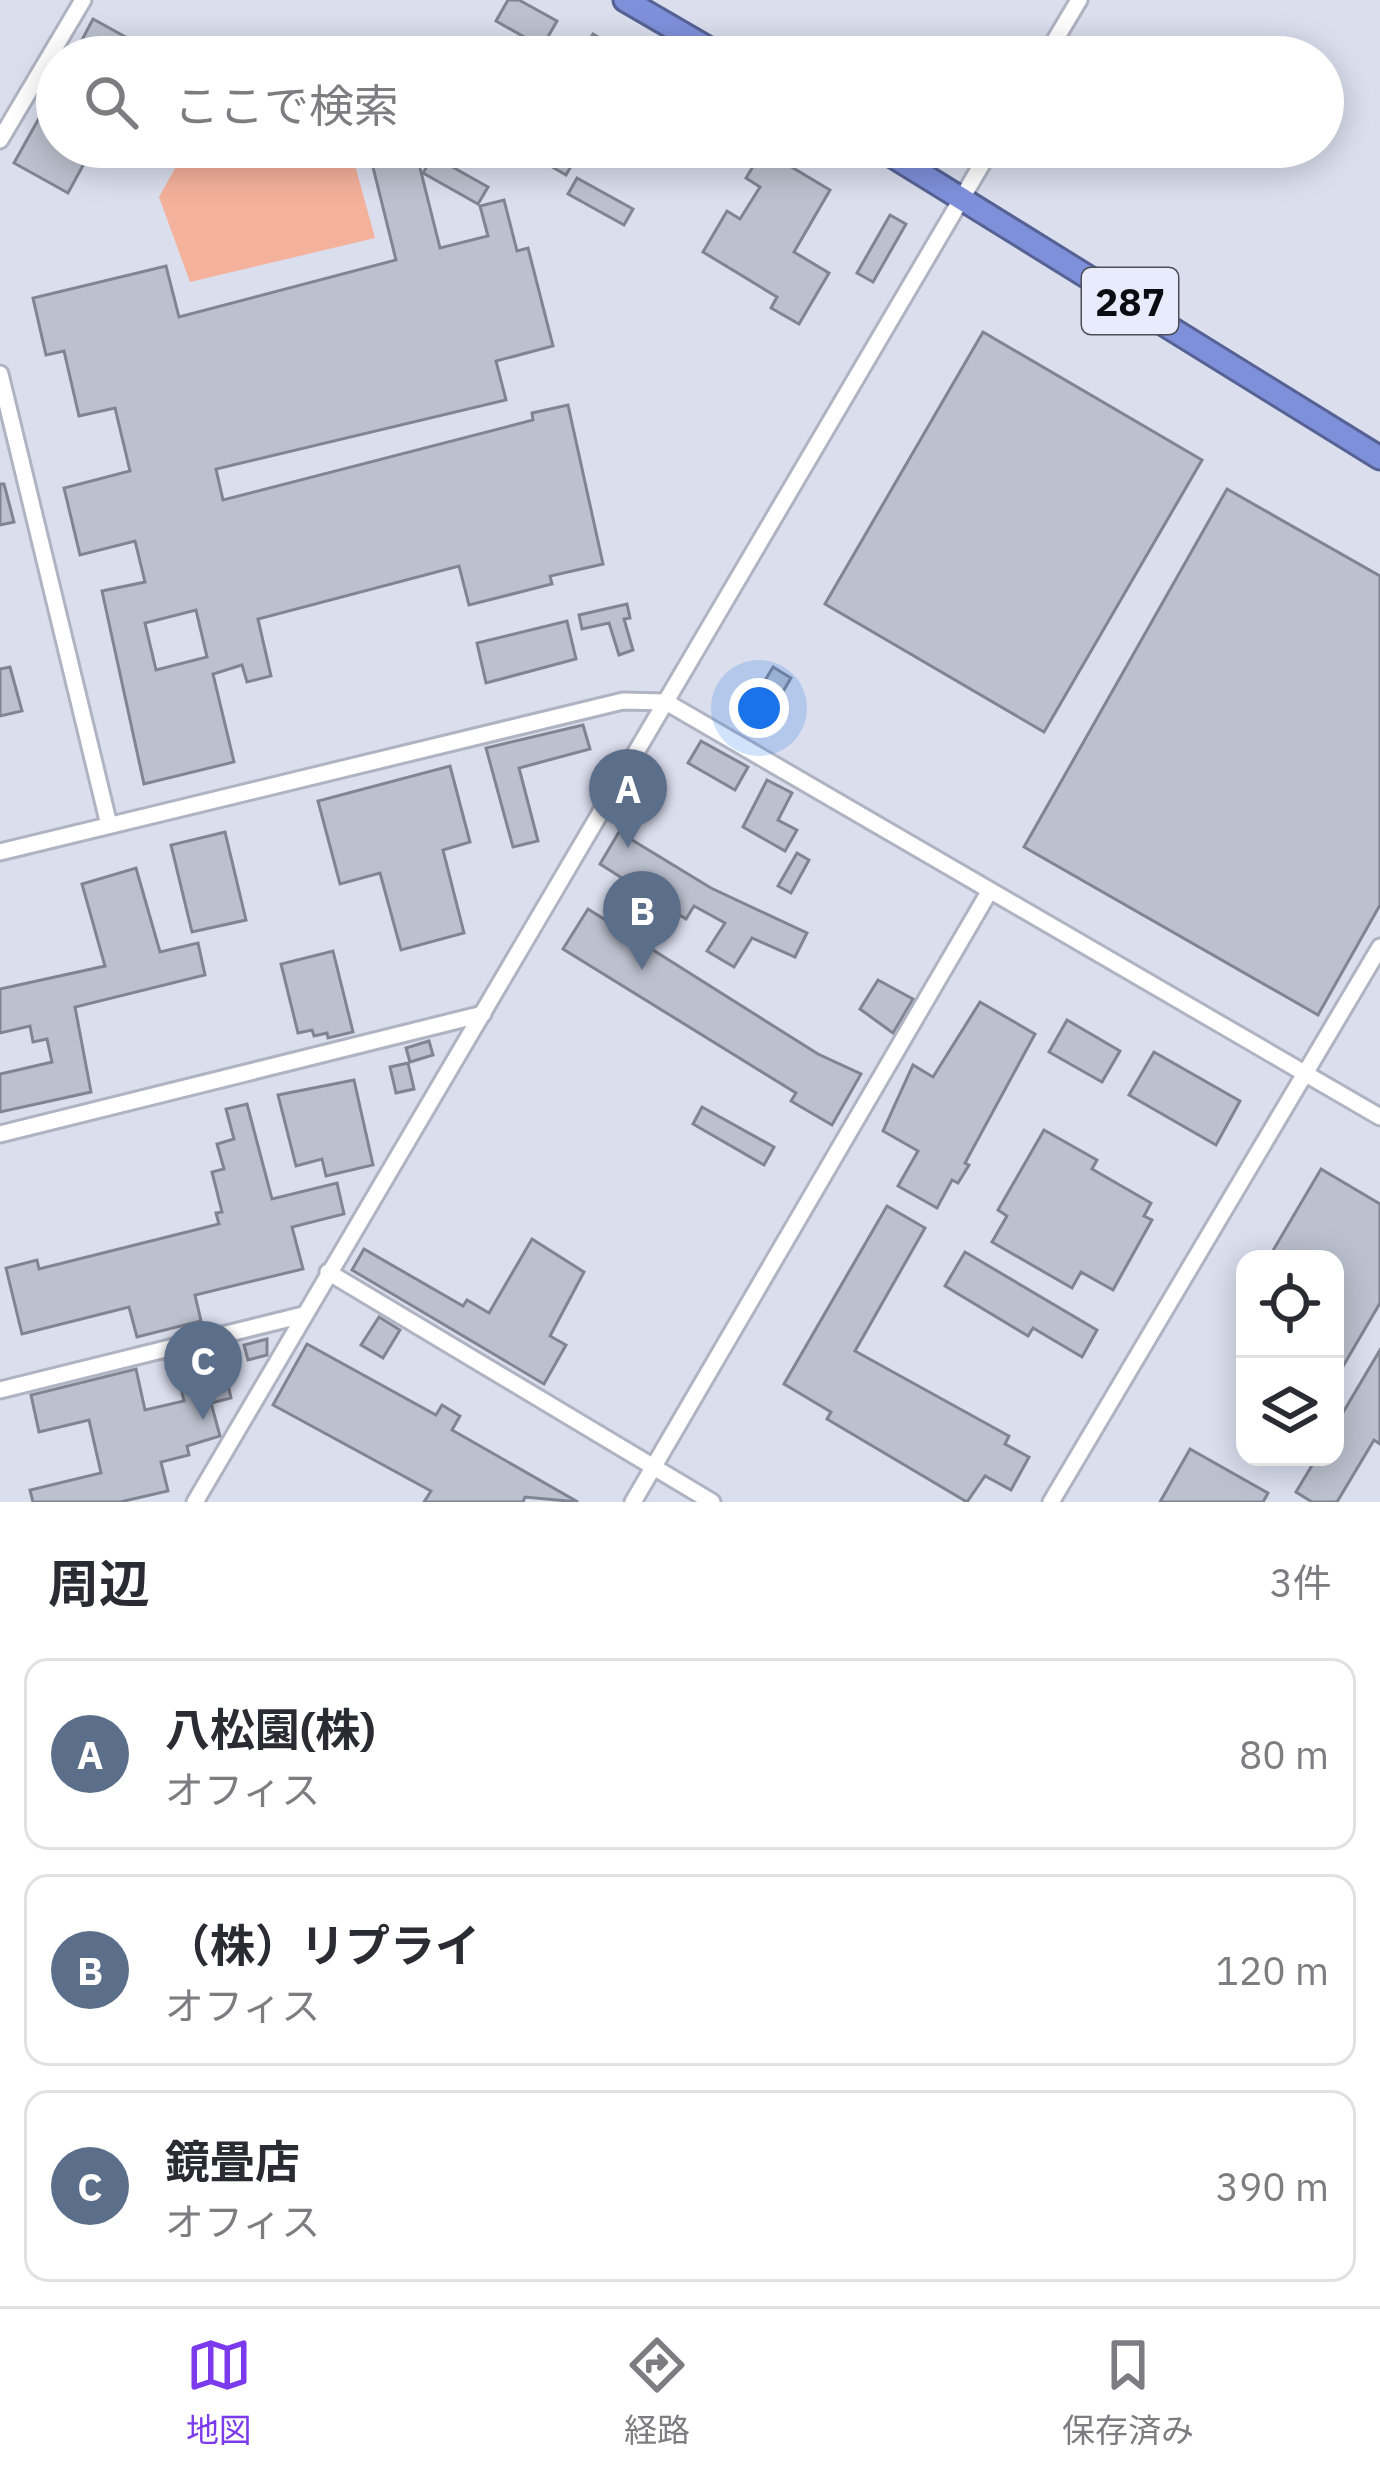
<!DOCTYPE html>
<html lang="ja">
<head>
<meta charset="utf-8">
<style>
	:root { --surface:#fff; --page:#f2f2f3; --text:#2b2b33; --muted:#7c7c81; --line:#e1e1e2; --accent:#7c3aed }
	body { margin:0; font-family:"IBM Plex Sans","Noto Sans JP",sans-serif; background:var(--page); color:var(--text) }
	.controls { position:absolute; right:36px; bottom:36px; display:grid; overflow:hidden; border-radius:24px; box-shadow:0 6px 30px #0003 }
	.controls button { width:108px; height:108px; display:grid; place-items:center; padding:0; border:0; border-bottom:3px solid var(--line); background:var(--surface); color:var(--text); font:60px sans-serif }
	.you { position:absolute; left:759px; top:708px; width:42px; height:42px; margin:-30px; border:9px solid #fff; border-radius:50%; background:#1a73e8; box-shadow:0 0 0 18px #1a73e833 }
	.badge { display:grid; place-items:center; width:78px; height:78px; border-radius:50%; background:var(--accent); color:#fff; font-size:39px; font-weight:700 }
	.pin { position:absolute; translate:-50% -99px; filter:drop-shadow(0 3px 6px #0008) }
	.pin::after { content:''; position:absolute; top:63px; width:42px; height:36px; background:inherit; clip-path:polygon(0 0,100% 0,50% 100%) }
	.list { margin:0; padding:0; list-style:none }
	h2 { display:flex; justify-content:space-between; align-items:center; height:156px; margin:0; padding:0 48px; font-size:51px }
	h2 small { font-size:39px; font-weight:400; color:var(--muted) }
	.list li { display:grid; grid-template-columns:78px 1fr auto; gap:36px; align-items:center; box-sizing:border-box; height:192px; margin:0 24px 24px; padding:0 24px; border:3px solid var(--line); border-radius:24px }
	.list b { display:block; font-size:45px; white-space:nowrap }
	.list p { margin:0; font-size:39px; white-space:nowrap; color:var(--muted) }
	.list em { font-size:39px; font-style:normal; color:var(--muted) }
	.icon { flex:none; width:66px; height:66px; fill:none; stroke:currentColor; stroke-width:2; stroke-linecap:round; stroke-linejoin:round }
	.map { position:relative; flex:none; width:1380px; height:1502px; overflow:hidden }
	.search { position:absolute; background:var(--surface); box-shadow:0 6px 30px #0003; left:36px; right:36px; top:36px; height:132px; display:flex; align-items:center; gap:30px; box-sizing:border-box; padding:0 42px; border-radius:66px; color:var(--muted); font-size:45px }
	.sheet { height:804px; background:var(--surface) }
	nav { display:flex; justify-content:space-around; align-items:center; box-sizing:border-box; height:168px; border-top:3px solid var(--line); background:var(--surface); font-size:33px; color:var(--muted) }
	nav a { display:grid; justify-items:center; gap:6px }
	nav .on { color:var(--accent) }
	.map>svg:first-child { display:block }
	.green { fill:#f4b19c }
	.building { fill:#bcc1cf; stroke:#818592; stroke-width:3; fill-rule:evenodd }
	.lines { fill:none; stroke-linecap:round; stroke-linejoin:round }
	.minor-casing { stroke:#afb3c2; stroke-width:21 }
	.highway-casing { stroke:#566294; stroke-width:27 }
	.minor { stroke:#fff; stroke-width:15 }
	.highway { stroke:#7f90db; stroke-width:21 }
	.labels { text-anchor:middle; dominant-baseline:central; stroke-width:9; stroke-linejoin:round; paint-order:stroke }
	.shield { fill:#e7ebfb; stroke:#4d4f57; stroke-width:3 }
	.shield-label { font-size:39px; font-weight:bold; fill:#0b0c11 }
</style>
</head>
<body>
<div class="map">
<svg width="1380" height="1502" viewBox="0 0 1380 1502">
	<rect width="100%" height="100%" fill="#dadeed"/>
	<polygon class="green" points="187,147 350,147 375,238 190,282 159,197"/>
	<g class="building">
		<polygon points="508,0 519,0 557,21 542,47 496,21"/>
		<polygon points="93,19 162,57 73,57"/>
		<polygon points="593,34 632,57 579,57"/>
		<polygon points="57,86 57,147 93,147 68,193 14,163"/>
		<polygon points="518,147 582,147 566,175"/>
		<path d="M415,148L440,248L488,236L480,206L504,200L517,251L528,248L553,346L496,361L506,400L216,469L223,500L533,420L532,413L568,405L603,564L550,576L552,584L469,605L459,566L258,619L271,676L247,682L242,665L213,674L234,762L144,784L102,591L145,582L135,541L80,555L64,488L130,471L115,408L79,416L64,351L46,355L33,298L166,266L179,317L396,260L371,159ZM196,610L207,657L156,670L145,623Z"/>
		<polygon points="763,150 830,190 794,252 829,273 799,324 771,308 777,297 703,252 727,211 740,219 760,187 746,178"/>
		<polygon points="433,156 488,187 478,204 423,173"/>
		<polygon points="577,178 633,209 624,225 568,194"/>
		<polygon points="890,215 906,224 873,282 857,273"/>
		<polygon points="983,332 1202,460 1044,732 825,604"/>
		<polygon points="0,484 4,484 14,522 0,525"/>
		<polygon points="1227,489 1380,576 1380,905 1318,1015 1024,847"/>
		<polygon points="627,604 630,618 624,619 633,650 619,655 609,623 582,629 579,615"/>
		<polygon points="567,621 576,659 486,683 477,643"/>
		<polygon points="10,667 22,711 0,716 0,669"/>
		<polygon points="773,667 791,678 769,715 751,704"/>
		<polygon points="583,725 590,749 519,768 538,841 513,847 486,748"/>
		<polygon points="701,741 748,767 735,790 688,763"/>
		<polygon points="450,766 470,842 443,850 464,933 401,950 380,873 340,884 318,801"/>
		<polygon points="767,780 792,793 778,820 797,830 785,851 743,827"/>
		<polygon points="225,832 246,920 192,932 171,845"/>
		<polygon points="619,832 711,888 807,933 795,957 752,938 734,967 707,951 725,923 694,906 686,919 660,903 667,890 640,874 633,885 600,864"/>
		<polygon points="797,853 809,860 791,893 778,886"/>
		<polygon points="136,868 160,952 198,943 205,975 75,1007 91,1092 0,1112 0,1074 52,1062 47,1039 33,1042 30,1026 0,1033 0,989 105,966 82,884"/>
		<polygon points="588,909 818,1054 861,1074 832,1125 791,1101 796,1093 563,949"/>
		<polygon points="333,951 353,1032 328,1038 327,1033 314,1036 312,1030 298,1033 281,964"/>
		<polygon points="878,980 913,999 893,1033 860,1009"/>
		<polygon points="980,1002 1035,1034 965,1163 969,1165 958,1183 952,1180 937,1208 898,1186 918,1151 883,1131 913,1065 933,1077"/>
		<polygon points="1067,1020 1120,1051 1102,1082 1049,1052"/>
		<polygon points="429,1041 433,1055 410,1062 406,1048"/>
		<polygon points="1154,1052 1240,1101 1216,1145 1129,1095"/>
		<polygon points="408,1063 414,1089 396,1093 390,1067"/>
		<polygon points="354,1080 373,1165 326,1176 322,1159 296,1166 278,1095"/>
		<polygon points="247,1104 272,1199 337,1183 344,1214 292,1227 303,1269 195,1295 201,1321 137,1337 129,1307 22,1334 6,1268 37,1260 39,1269 219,1224 216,1213 222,1212 212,1172 224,1169 217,1144 234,1139 226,1109"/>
		<polygon points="702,1107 774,1147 764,1165 693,1124"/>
		<polygon points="1044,1130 1097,1160 1092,1169 1151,1203 1144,1216 1152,1220 1113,1290 1081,1272 1072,1288 992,1242 1007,1216 998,1210"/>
		<polygon points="1321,1169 1380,1204 1380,1303 1335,1380 1335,1259 1268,1259"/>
		<polygon points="887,1206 925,1228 855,1351 1009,1436 1005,1444 1029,1457 1011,1490 985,1476 967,1502 827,1419 831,1412 784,1384"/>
		<polygon points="532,1239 584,1272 550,1336 566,1345 544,1384 352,1270 364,1249 463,1306 467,1300 489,1313"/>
		<polygon points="965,1252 1097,1330 1082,1357 1033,1328 1028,1336 945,1286"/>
		<polygon points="379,1317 400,1330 383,1358 361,1345"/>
		<polygon points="267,1339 267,1355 248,1360 244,1345"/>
		<polygon points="307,1344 436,1415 442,1405 460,1416 452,1430 578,1502 525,1497 523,1502 424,1502 431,1491 273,1405"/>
		<polygon points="1380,1350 1380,1444 1374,1440 1337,1502 1312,1502 1296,1492 1317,1457 1335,1457 1335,1426"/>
		<polygon points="221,1354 231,1398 211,1403 220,1436 187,1446 189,1455 161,1462 168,1491 120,1502 33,1502 30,1490 101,1473 89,1420 39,1432 31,1395 136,1369 145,1410 184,1401 175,1364"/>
		<polygon points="1190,1449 1268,1493 1263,1502 1160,1502"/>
	</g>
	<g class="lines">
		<defs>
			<g id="minor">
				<polyline points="1045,57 1079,0"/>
				<polyline points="0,140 83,0"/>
				<polyline points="0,374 109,825"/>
				<polyline points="0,852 623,701 666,702 1380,1117"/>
				<polyline points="0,1134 483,1014"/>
				<polyline points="328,1272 712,1502"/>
				<polyline points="0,1390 303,1315"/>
				<polyline points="195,1502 992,147"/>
				<polyline points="633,1502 989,892"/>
				<polyline points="1051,1502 1380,947"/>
			</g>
			<g id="highway">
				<polyline points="625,0 723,57"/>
				<polyline points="878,147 1380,458"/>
			</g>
		</defs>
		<use href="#minor" class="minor-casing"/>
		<use href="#highway" class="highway-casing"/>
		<use href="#minor" class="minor"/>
		<use href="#highway" class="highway"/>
	</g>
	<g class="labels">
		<rect class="shield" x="1082" y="268" width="96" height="66" rx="9"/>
		<g class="shield-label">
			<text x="1130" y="301">287</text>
		</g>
	</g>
</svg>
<div class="controls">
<button><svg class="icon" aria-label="locate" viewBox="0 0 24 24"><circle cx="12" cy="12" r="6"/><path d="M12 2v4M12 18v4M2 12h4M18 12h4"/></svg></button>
<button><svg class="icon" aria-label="layers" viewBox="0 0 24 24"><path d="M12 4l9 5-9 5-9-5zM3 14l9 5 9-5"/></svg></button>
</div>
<div class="you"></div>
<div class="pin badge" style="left:628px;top:848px;background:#5c6f8a">A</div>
<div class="pin badge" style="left:642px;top:970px;background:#5c6f8a">B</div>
<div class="pin badge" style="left:203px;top:1420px;background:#5c6f8a">C</div>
<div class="search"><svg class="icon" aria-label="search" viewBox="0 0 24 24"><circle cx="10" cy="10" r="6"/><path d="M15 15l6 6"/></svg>ここで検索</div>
</div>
<section class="sheet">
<h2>周辺<small>3件</small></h2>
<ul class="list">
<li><span class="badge" style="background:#5c6f8a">A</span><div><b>八松園(株)</b><p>オフィス</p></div><em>80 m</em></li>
<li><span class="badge" style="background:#5c6f8a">B</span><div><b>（株）リプライ</b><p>オフィス</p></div><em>120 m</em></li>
<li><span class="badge" style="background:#5c6f8a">C</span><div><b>鏡畳店</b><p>オフィス</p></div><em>390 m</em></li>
</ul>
</section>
<nav>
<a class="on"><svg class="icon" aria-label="map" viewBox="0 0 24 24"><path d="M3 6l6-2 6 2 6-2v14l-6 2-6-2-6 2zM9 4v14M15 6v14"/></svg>地図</a>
<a><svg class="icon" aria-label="directions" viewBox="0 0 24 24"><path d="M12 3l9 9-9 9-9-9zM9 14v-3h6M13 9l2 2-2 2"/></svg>経路</a>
<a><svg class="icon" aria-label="saved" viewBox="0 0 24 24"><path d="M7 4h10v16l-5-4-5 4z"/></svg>保存済み</a>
</nav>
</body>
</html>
